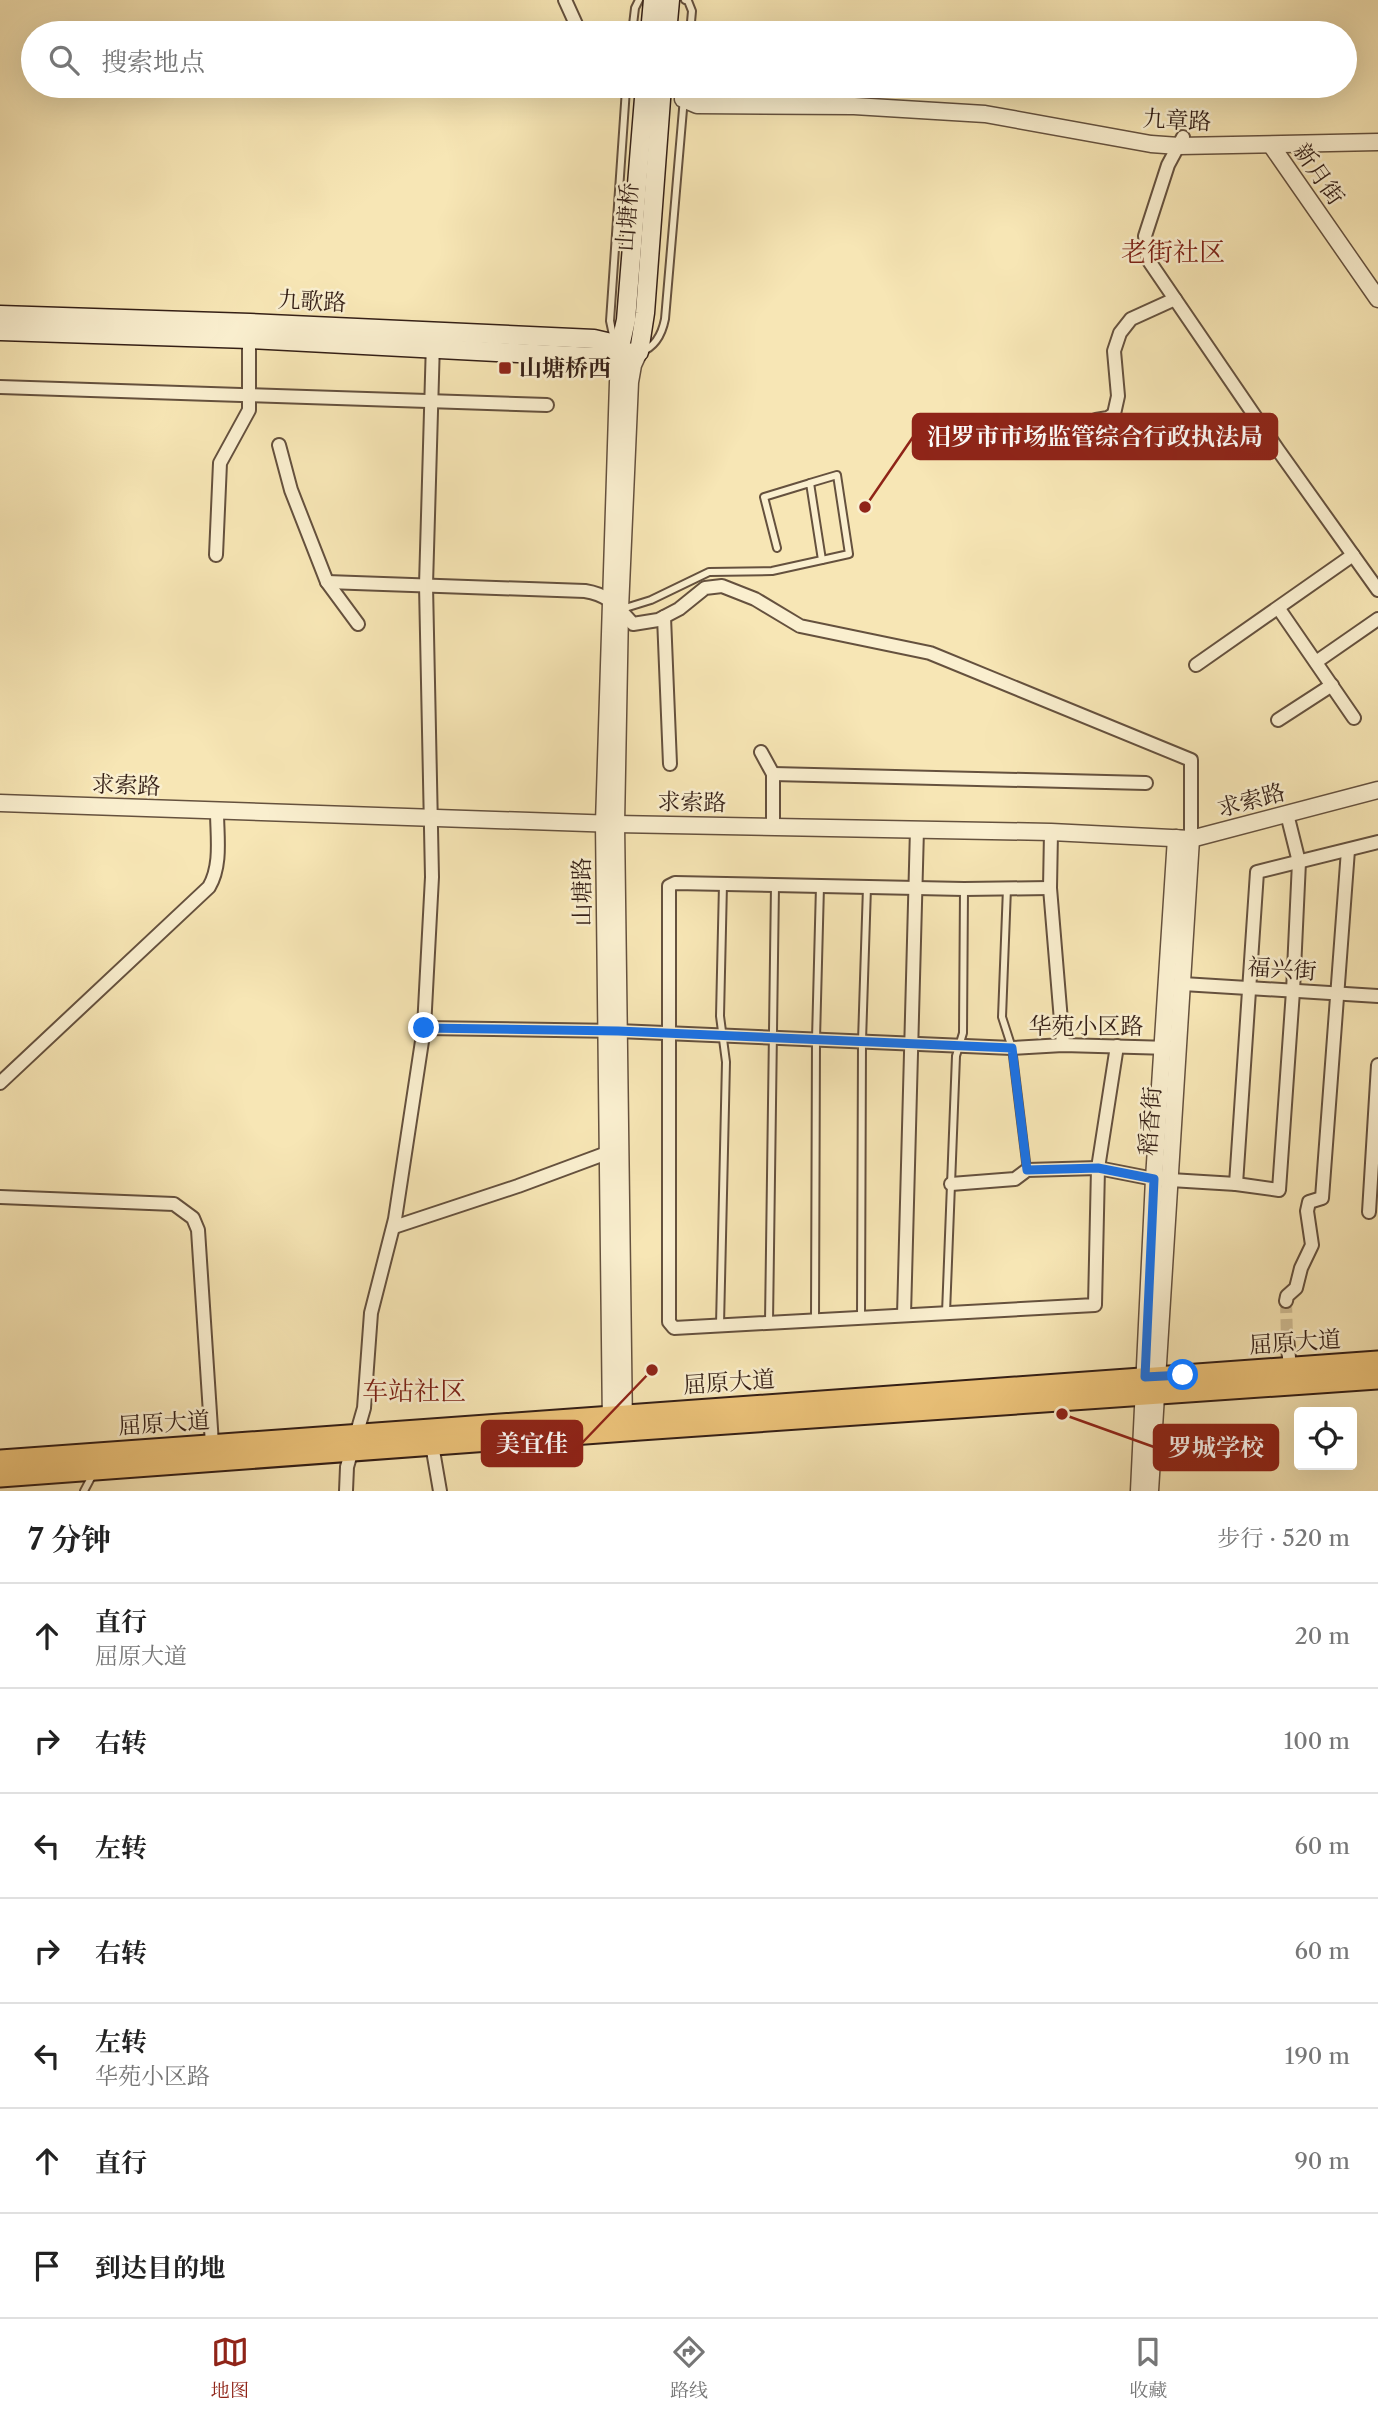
<!DOCTYPE html>
<html lang="zh">
<head>
<meta charset="utf-8">
<style>
	:root { --surface:#fff; --page:#f6f6f6; --text:#222; --muted:#767676; --line:#e0e0e0; --accent:#8f2418 }
	body { margin:0; font-family:"Libre Caslon Text","Noto Serif SC",serif; background:var(--page); color:var(--text) }
	.controls { position:absolute; right:21px; bottom:21px; display:grid; overflow:hidden; border-radius:7px; box-shadow:0 7px 28px #0002 }
	.controls button { width:63px; height:63px; display:grid; place-items:center; padding:0; border:0; border-bottom:2px solid var(--line); background:var(--surface); color:var(--text); font:35px sans-serif }
	.stop { position:absolute; width:21px; height:21px; margin:-16px; border:5px solid #1a73e8; border-radius:50%; background:#fff }
	.stop.end { background:#1a73e8; border-color:#fff; box-shadow:0 2px 7px #0008 }
	.list { margin:0; padding:0; list-style:none }
	h2 { display:flex; justify-content:space-between; align-items:center; height:91px; margin:0; padding:0 28px; font-size:30px }
	h2 small { font-size:23px; font-weight:400; color:var(--muted) }
	.list li { display:grid; grid-template-columns:46px 1fr auto; gap:21px; align-items:center; box-sizing:border-box; height:105px; padding:0 28px; border-top:2px solid var(--line) }
	.list b { display:block; font-size:26px; white-space:nowrap }
	.list p { margin:0; font-size:23px; white-space:nowrap; color:var(--muted) }
	.list em { font-size:23px; font-style:normal; color:var(--muted) }
	.icon { flex:none; width:38px; height:38px; fill:none; stroke:currentColor; stroke-width:2; stroke-linecap:round; stroke-linejoin:round }
	.map { position:relative; flex:none; width:1378px; height:1491px; overflow:hidden }
	.search { position:absolute; background:var(--surface); box-shadow:0 7px 28px #0002; left:21px; right:21px; top:21px; height:77px; display:flex; align-items:center; gap:18px; box-sizing:border-box; padding:0 24px; border-radius:38px; color:var(--muted); font-size:26px }
	.sheet { height:826px; background:var(--surface) }
	nav { display:flex; justify-content:space-around; align-items:center; box-sizing:border-box; height:98px; border-top:2px solid var(--line); background:var(--surface); font-size:19px; color:var(--muted) }
	nav a { display:grid; justify-items:center; gap:4px }
	nav .on { color:var(--accent) }
	.map>svg:first-child { display:block }
	.lines { fill:none; stroke-linecap:round; stroke-linejoin:round }
	.minor-tunnel { stroke:#d0be95; stroke-width:12; stroke-dasharray:12 6; stroke-linecap:butt }
	.service-casing { stroke:#65513e; stroke-width:10 }
	.minor-casing { stroke:#65513e; stroke-width:16 }
	.tertiary-casing { stroke:#65513e; stroke-width:19 }
	.secondary-casing { stroke:#341f16; stroke-width:21 }
	.primary-casing { stroke:#341f16; stroke-width:23 }
	.service { stroke:#faefcf; stroke-width:6 }
	.minor { stroke:#faefcf; stroke-width:12 }
	.tertiary { stroke:#faefcf; stroke-width:16 }
	.secondary { stroke:#faefcf; stroke-width:18 }
	.primary { stroke:#ecc37a; stroke-width:19 }
	.route { stroke:#1a73e8; stroke-width:9 }
	.poi-dot { fill:#8f2418; stroke:#faefcf; stroke-width:2.5 }
	.labels { text-anchor:middle; dominant-baseline:central; stroke-width:5; stroke-linejoin:round; paint-order:stroke }
	.street-label { font-size:23px; fill:#341f16; stroke:#faefcf }
	.poi-label { font-size:23px; font-weight:bold; fill:#341f16; stroke:#faefcf; text-anchor:start }
	.quarter-label { font-size:26px; fill:#7a1f14; stroke:#faefcf }
	.leader { fill:none; stroke:#8f2418; stroke-width:2.5 }
	.callout-dot { fill:#8f2418; stroke:#faefcf; stroke-width:2.5 }
	.callout { fill:#8f2418; stroke:#8f2418; stroke-width:2.5 }
	.callout-label { font-size:24px; text-anchor:middle; font-weight:bold; fill:#fff }
</style>
</head>
<body>
<div class="map">
<svg width="1378" height="1491" viewBox="0 0 1378 1491">
	<rect width="100%" height="100%" fill="#f7e6b5"/>
	<filter id="stains"><feTurbulence type="fractalNoise" baseFrequency=".00286" numOctaves="4"/><feColorMatrix values="0 0 0 0 .2 0 0 0 0 .09 0 0 0 0 .02 0 0 0 .5 -.17"/></filter>
	<radialGradient id="worn" r=".72"><stop offset=".6" stop-color="#630" stop-opacity="0"/><stop offset="1" stop-color="#630" stop-opacity=".3"/></radialGradient>
	<g class="lines">
		<polyline class="minor-tunnel" points="1286,1301 1287,1338"/>
		<defs>
			<g id="service">
				<polyline points="685,0 688,1 692,11 690,33"/>
				<polyline points="632,33 635,8 639,0"/>
				<polyline points="614,340 610,321 626,89"/>
				<path d="M641,352C655,347 662,334 665,319L685,86"/>
				<polyline points="810,483 837,475 849,554 822,560"/>
				<polyline points="622,609 651,600 709,572 772,571 822,560 810,483 764,497 777,548"/>
				<polyline points="1007,888 1002,1017 1012,1048 1027,1170"/>
				<polyline points="946,1313 956,1056 963,1033 964,889"/>
				<polyline points="861,1318 862,1041 867,887"/>
				<polyline points="815,1320 816,1039 820,886"/>
				<polyline points="769,1322 775,885"/>
				<polyline points="720,1325 726,1062 720,1016 723,884"/>
				<polyline points="84,1491 93,1474"/>
			</g>
			<g id="minor">
				<polyline points="565,0 580,33"/>
				<polyline points="617,86 626,91"/>
				<polyline points="1183,137 1168,165 1145,236 1149,261 1278,450 1378,590"/>
				<polyline points="0,387 547,405"/>
				<polyline points="1096,420 1108,418 1114,414 1118,396 1114,351 1120,333 1131,319 1175,299"/>
				<polyline points="279,445 291,490 327,582 358,624"/>
				<polyline points="216,555 220,463 249,410 249,334"/>
				<path d="M327,582L585,591C610,595 617,607 633,624L658,620L679,609L705,588L722,586L755,599L800,626L930,653L1191,760V839"/>
				<polyline points="1279,609 1354,718"/>
				<polyline points="664,617 670,764"/>
				<polyline points="1316,662 1378,619"/>
				<polyline points="1196,665 1353,555"/>
				<polyline points="1278,720 1332,685"/>
				<polyline points="761,752 773,774 773,827"/>
				<polyline points="773,774 1146,783"/>
				<polyline points="1051,832 1050,888 1063,1045"/>
				<polyline points="1050,888 964,889 675,883 669,886 669,1322 674,1328 1095,1305 1098,1168 1117,1046"/>
				<polyline points="1183,984 1378,996"/>
				<polyline points="424,1028 618,1031 1012,1048 1063,1045 1170,1048"/>
				<path d="M0,1083L209,887C222,865 217,836 217,811"/>
				<polyline points="951,1184 1015,1179 1027,1170 1098,1168 1154,1179 1236,1184 1279,1190 1293,991 1299,862 1287,814"/>
				<polyline points="1236,1184 1257,872 1378,842"/>
				<polyline points="0,1197 174,1204 193,1218 198,1230 212,1444"/>
				<polyline points="1369,1212 1378,1065"/>
				<polyline points="394,1227 518,1186 615,1150"/>
				<polyline points="1286,1301 1287,1296 1296,1288 1301,1268 1312,1245 1307,1211 1309,1202 1322,1198 1348,850"/>
				<polyline points="904,1315 917,829"/>
				<polyline points="1287,1338 1290,1367"/>
				<polyline points="431,1439 440,1491"/>
				<polyline points="346,1491 347,1467 364,1408 371,1313 395,1219 424,1028 432,877 426,585 433,342"/>
			</g>
			<g id="tertiary">
				<polyline points="683,99 697,105 854,106 985,114 1151,144 1179,146 1378,142"/>
				<polyline points="1271,145 1378,299"/>
				<polyline points="0,803 616,824 1051,832 1191,839 1378,790"/>
				<polyline points="611,1426 604,823 619,351 639,352 633,365 630,382 620,609 616,824 624,1428"/>
				<polyline points="1139,1491 1154,1179 1176,838"/>
				<polyline points="1150,1491 1191,839"/>
			</g>
			<g id="secondary">
				<polyline points="650,33 653,0"/>
				<polyline points="667,33 670,0"/>
				<polyline points="0,315 250,323 594,339 607,342 619,351"/>
				<polyline points="0,331 249,339 594,357 609,356 619,351"/>
				<polyline points="619,351 626,320 645,86"/>
				<polyline points="639,352 645,313 662,86"/>
			</g>
			<g id="primary">
				<polyline points="0,1460 1378,1361"/>
				<polyline points="0,1477 640,1430 1378,1379"/>
			</g>
		</defs>
		<use href="#service" class="service-casing"/>
		<use href="#minor" class="minor-casing"/>
		<use href="#tertiary" class="tertiary-casing"/>
		<use href="#secondary" class="secondary-casing"/>
		<use href="#primary" class="primary-casing"/>
		<use href="#service" class="service"/>
		<use href="#minor" class="minor"/>
		<use href="#tertiary" class="tertiary"/>
		<use href="#secondary" class="secondary"/>
		<use href="#primary" class="primary"/>
	</g>
	<g class="lines">
		<polyline class="route" points="424,1028 618,1031 1012,1048 1027,1170 1098,1168 1154,1179 1145,1377 1183,1375"/>
	</g>
	<rect class="poi-dot" x="498" y="361" width="14" height="14" rx="3.5"/>
	<g class="labels">
		<g class="street-label">
			<text transform="translate(1177 120) rotate(3)">九章路</text>
			<text transform="translate(1319 174) rotate(55)">新月街</text>
			<text transform="translate(627 217) rotate(-86)">山塘桥</text>
			<text transform="translate(312 301) rotate(3)">九歌路</text>
			<text transform="translate(126 785) rotate(2)">求索路</text>
			<text transform="translate(1251 800) rotate(-15)">求索路</text>
			<text transform="translate(692 802) rotate(1)">求索路</text>
			<text transform="translate(582 892) rotate(-91)">山塘路</text>
			<text transform="translate(1282 969) rotate(4)">福兴街</text>
			<text x="1086" y="1026">华苑小区路</text>
			<text transform="translate(1150 1121) rotate(-86)">稻香街</text>
			<text transform="translate(1295 1342) rotate(-4)">屈原大道</text>
			<text transform="translate(729 1382) rotate(-4)">屈原大道</text>
			<text transform="translate(164 1423) rotate(-4)">屈原大道</text>
		</g>
		<g class="poi-label">
			<text x="519" y="368">山塘桥西</text>
		</g>
		<g class="quarter-label">
			<text x="1173" y="252">老街社区</text>
			<text x="414" y="1391">车站社区</text>
		</g>
	</g>
	<path class="leader" d="M865 507L913 437M652 1370L582 1443M1062 1414L1154 1447"/>
	<g class="callout-dot">
		<circle cx="865" cy="507" r="7"/>
		<circle cx="652" cy="1370" r="7"/>
		<circle cx="1062" cy="1414" r="7"/>
	</g>
	<g class="callout">
		<rect x="913" y="414" width="364" height="45" rx="7"/>
		<rect x="482" y="1421" width="100" height="45" rx="7"/>
		<rect x="1154" y="1425" width="124" height="45" rx="7"/>
	</g>
	<g class="callout-label">
		<text x="1095" y="445">汨罗市市场监管综合行政执法局</text>
		<text x="532" y="1452">美宜佳</text>
		<text x="1216" y="1456">罗城学校</text>
	</g>
	<rect width="100%" height="100%" filter="url(#stains)"/>
	<rect width="100%" height="100%" fill="url(#worn)"/>
</svg>
<div class="controls">
<button><svg class="icon" aria-label="locate" viewBox="0 0 24 24"><circle cx="12" cy="12" r="6"/><path d="M12 2v4M12 18v4M2 12h4M18 12h4"/></svg></button>
</div>
<div class="stop" style="left:1183px;top:1375px"></div>
<div class="stop end" style="left:424px;top:1028px"></div>
<div class="search"><svg class="icon" aria-label="search" viewBox="0 0 24 24"><circle cx="10" cy="10" r="6"/><path d="M15 15l6 6"/></svg>搜索地点</div>
</div>
<section class="sheet">
<h2>7 分钟<small>步行 · 520 m</small></h2>
<ul class="list">
<li><svg class="icon" aria-label="ahead" viewBox="0 0 24 24"><path d="M12 20V5M6 11l6-6 6 6"/></svg><div><b>直行</b><p>屈原大道</p></div><em>20 m</em></li>
<li><svg class="icon" aria-label="right" viewBox="0 0 24 24"><path d="M7 20v-9h11M14 6l5 5-5 5"/></svg><div><b>右转</b></div><em>100 m</em></li>
<li><svg class="icon" aria-label="left" viewBox="0 0 24 24"><path d="M17 20v-9H6M10 6l-5 5 5 5"/></svg><div><b>左转</b></div><em>60 m</em></li>
<li><svg class="icon" aria-label="right" viewBox="0 0 24 24"><path d="M7 20v-9h11M14 6l5 5-5 5"/></svg><div><b>右转</b></div><em>60 m</em></li>
<li><svg class="icon" aria-label="left" viewBox="0 0 24 24"><path d="M17 20v-9H6M10 6l-5 5 5 5"/></svg><div><b>左转</b><p>华苑小区路</p></div><em>190 m</em></li>
<li><svg class="icon" aria-label="ahead" viewBox="0 0 24 24"><path d="M12 20V5M6 11l6-6 6 6"/></svg><div><b>直行</b></div><em>90 m</em></li>
<li><svg class="icon" aria-label="arrive" viewBox="0 0 24 24"><path d="M6 21V4h12l-3 4 3 4H6"/></svg><div><b>到达目的地</b></div></li>
</ul>
</section>
<nav>
<a class="on"><svg class="icon" aria-label="map" viewBox="0 0 24 24"><path d="M3 6l6-2 6 2 6-2v14l-6 2-6-2-6 2zM9 4v14M15 6v14"/></svg>地图</a>
<a><svg class="icon" aria-label="directions" viewBox="0 0 24 24"><path d="M12 3l9 9-9 9-9-9zM9 14v-3h6M13 9l2 2-2 2"/></svg>路线</a>
<a><svg class="icon" aria-label="saved" viewBox="0 0 24 24"><path d="M7 4h10v16l-5-4-5 4z"/></svg>收藏</a>
</nav>
</body>
</html>
